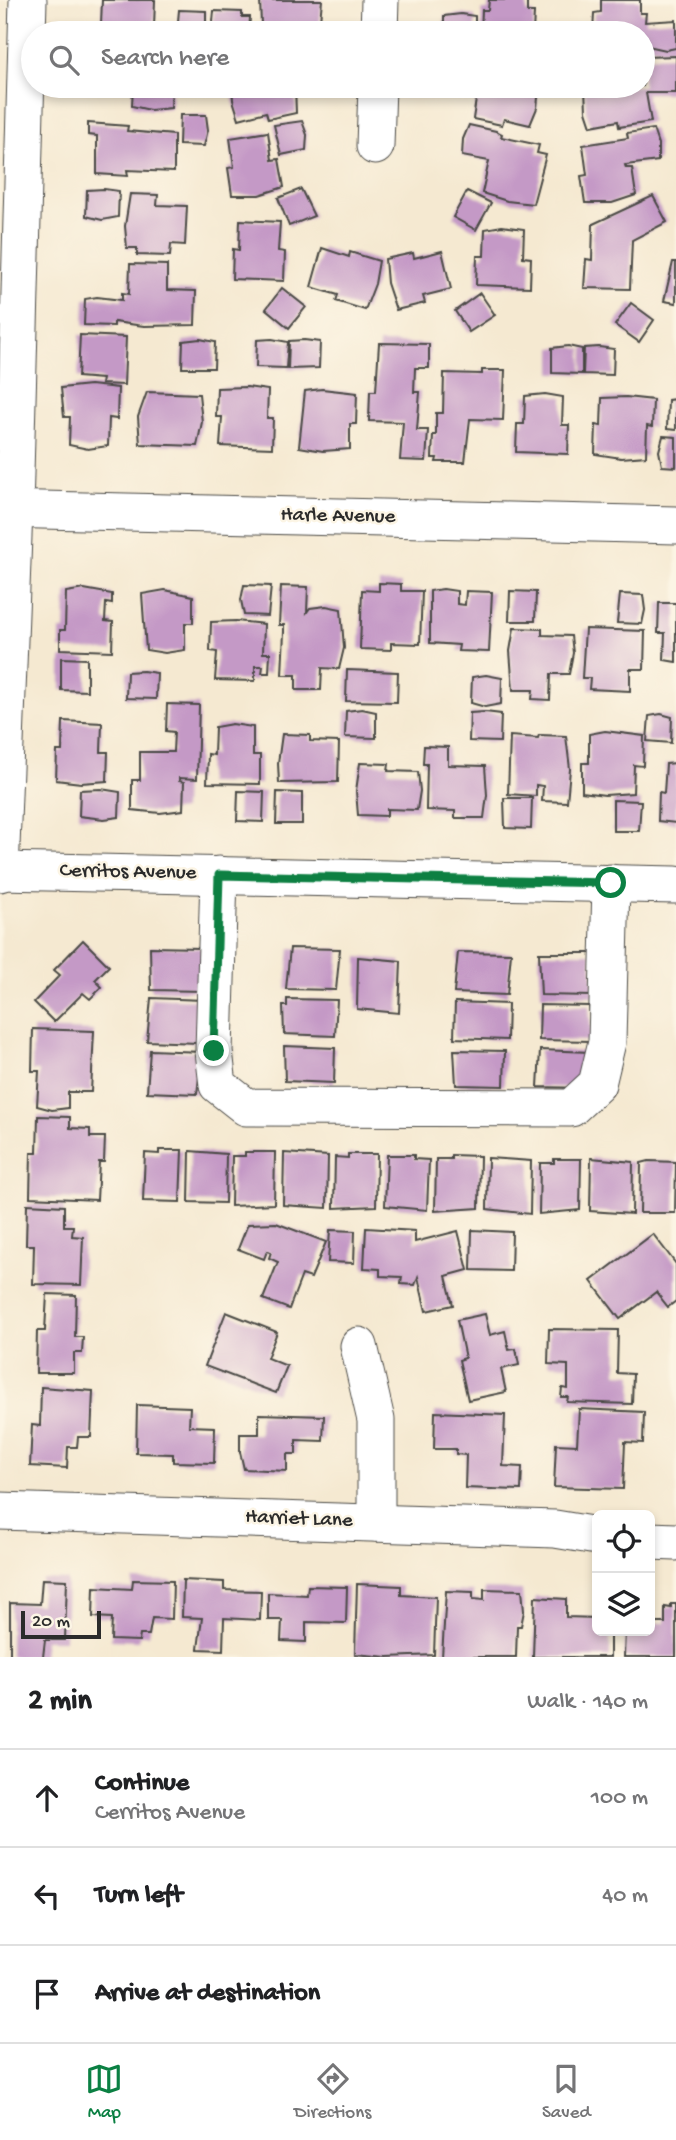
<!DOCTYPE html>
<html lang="en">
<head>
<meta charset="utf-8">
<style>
	:root { --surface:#fff; --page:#f2f2f2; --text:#202124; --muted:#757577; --line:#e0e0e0; --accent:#0b8043 }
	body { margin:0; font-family:"Gochi Hand",sans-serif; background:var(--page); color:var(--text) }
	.controls { position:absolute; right:21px; bottom:21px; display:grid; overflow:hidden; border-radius:10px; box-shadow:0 4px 10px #0003 }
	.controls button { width:63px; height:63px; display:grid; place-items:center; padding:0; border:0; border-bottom:2px solid var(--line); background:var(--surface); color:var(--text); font:35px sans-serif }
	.scale { position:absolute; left:21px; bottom:18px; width:80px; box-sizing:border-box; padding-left:7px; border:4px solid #2b2b2b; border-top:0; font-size:19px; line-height:24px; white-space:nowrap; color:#2b2b2b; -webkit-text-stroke:5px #fcf5e5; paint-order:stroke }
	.stop { position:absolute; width:21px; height:21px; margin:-16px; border:5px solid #0b8043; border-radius:50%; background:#fff }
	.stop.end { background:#0b8043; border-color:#fff; box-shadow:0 2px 7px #0008 }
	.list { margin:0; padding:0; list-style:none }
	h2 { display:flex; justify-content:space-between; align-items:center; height:91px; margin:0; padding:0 28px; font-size:30px }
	h2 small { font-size:23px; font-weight:400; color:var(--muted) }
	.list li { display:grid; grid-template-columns:46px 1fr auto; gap:21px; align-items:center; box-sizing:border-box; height:98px; padding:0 28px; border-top:2px solid var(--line) }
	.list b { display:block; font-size:26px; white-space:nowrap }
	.list p { margin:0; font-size:23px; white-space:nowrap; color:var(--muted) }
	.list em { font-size:23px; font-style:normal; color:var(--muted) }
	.icon { flex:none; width:38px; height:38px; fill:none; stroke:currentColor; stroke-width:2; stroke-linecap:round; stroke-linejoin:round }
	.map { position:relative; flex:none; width:676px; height:1657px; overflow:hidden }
	.search { position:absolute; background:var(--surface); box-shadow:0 4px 10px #0003; left:21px; right:21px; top:21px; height:77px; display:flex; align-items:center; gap:18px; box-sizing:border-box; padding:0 24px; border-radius:38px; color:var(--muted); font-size:26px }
	.sheet { height:385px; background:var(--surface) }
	nav { display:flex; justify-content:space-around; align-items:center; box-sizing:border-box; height:98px; border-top:2px solid var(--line); background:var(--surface); font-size:19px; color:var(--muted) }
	nav a { display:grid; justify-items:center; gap:4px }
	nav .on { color:var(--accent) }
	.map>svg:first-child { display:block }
	.building { fill:#c499c6 }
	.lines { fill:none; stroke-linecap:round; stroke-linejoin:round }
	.minor-casing { stroke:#494844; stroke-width:39 }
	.minor { stroke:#fff; stroke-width:37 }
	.route { stroke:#0b8043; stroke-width:9 }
	.labels { text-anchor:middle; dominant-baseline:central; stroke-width:5; stroke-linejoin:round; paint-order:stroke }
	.street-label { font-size:21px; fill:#2b2b2b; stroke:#fcf5e5 }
</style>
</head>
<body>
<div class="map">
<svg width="676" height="1657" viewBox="0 0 676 1657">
	<rect width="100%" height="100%" fill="#fcf5e5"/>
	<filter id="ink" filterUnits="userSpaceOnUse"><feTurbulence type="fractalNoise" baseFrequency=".0143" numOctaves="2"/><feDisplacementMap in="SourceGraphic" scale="14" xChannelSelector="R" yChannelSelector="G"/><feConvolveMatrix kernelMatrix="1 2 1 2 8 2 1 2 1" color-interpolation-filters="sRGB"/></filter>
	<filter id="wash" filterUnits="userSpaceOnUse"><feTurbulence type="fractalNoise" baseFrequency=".00686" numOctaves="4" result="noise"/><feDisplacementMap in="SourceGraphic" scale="28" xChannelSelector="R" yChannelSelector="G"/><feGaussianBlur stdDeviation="1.57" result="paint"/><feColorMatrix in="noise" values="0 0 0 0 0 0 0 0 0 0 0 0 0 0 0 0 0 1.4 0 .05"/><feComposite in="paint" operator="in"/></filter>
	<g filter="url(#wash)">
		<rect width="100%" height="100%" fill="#f5e9d1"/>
		<g id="blocks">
			<g class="building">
				<polygon points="102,0 155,0 154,27 124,29 101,25"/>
				<polygon points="260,0 322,0 319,31 290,30 289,25 261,24"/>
				<polygon points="489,0 527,0 527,12 534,12 533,33 481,33 482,10 488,10"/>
				<polygon points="601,0 640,0 640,13 646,13 645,22 676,20 676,48 666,50 643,45 643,33 593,33 594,13 601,12"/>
				<polygon points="179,10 206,11 206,33 177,33"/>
				<polygon points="214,11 242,12 242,17 250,17 249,33 212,33"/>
				<polygon points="461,14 475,16 475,33 444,33 444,16"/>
				<polygon points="676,56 676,93 646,93 651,122 619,127 618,121 591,126 586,111 585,88 643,86 643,57"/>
				<polygon points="133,86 172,86 171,108 150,110 132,106"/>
				<polygon points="232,86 295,86 296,113 268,119 266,112 239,119 233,100"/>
				<polygon points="478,86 539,87 537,108 530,125 504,119 502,125 473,119"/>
				<polygon points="180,115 206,115 208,130 204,146 179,145"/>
				<polygon points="302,121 307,135 306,150 281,155 274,125"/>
				<polygon points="88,123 128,126 127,131 174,135 174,172 127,170 128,176 97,174 97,136 88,135"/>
				<polygon points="469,125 496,131 502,134 501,137 539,145 537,153 546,155 533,204 507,201 482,193 489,161 462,156 463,139"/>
				<polygon points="653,129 658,144 658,161 625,165 626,168 632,168 636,195 612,203 585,203 581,176 587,175 583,145 628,138 627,133"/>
				<polygon points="268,132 272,160 279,159 284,187 259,195 232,195 228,168 234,167 230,138"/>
				<polygon points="104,189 119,191 118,217 102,220 86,216 87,190"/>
				<polygon points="301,189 314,216 289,226 278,198"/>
				<polygon points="467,191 491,203 476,230 453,217"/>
				<polygon points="130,194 158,195 157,205 187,206 185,245 171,244 170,256 137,255 137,248 127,248 125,226"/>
				<polygon points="653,196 667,222 632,240 630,289 584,288 586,259 592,260 593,224"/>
				<polygon points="240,220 280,222 278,251 285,252 284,281 232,279 233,249 239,250"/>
				<polygon points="502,226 524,229 523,257 531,258 530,287 476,285 477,256 484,256 485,229"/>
				<polygon points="322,248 349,257 350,252 379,261 375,284 365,310 336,301 338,295 311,287"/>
				<polygon points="442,251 451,289 423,296 425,303 396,310 387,283 385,259 413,253 414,258"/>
				<polygon points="673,262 676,262 676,303 664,301"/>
				<polygon points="130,264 167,265 167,290 196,291 195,325 144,326 114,322 114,326 84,325 85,299 97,297 122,300 122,293 129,294"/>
				<polygon points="282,288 306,307 289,328 266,309"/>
				<polygon points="480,293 495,315 469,332 455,311"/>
				<polygon points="631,303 654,320 639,342 615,325"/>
				<polygon points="80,335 126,337 124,385 101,384 102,379 78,377"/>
				<polygon points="200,339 215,342 214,368 182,368 183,341"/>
				<polygon points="272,339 288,342 286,368 256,367 257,340"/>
				<polygon points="304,340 320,342 319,368 288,369 289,341"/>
				<polygon points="379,343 429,344 429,368 415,368 414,392 420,392 417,430 428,430 426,461 400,460 403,422 369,421 370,391 376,391"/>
				<polygon points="568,346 582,349 582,374 552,373 552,348"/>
				<polygon points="599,347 614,349 613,375 583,374 584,348"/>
				<polygon points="482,370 505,370 503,420 470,419 465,462 436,462 437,458 432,458 433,435 436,435 436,413 443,413 444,373 482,374"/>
				<polygon points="90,385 118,388 117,419 109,418 108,446 88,449 69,445 70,417 64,417 61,388"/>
				<polygon points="247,387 268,390 267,418 273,418 272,448 220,446 222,417 216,417 217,388"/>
				<polygon points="322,389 357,393 356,424 350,424 350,449 323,451 299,447 305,391"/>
				<polygon points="147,392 199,394 202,422 197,446 140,444 138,417"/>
				<polygon points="545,394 563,397 562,425 569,425 568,454 516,452 517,424 524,424 525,396"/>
				<polygon points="626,397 653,400 652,427 647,426 646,456 621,458 595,454 596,425 601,426 602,398"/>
				<polygon points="676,399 676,430 667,429 668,400"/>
				<polygon points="663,436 676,437 676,467 662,466 659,451"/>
				<polygon points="379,583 401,584 401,591 422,591 420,644 391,643 391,650 360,649 362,590 379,591"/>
				<polygon points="244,585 271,586 268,616 244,615 241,600"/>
				<polygon points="281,586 308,587 307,612 310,608 326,606 341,609 344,648 339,669 322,668 321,690 296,690 296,675 282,675 284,632 284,625 279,625"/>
				<polygon points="84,589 112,594 112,604 106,603 105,621 113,622 112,651 60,649 60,630 65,630 66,592"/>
				<polygon points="443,589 457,591 457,604 465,605 466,591 492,592 489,652 458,651 459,645 430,643 430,591"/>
				<polygon points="165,590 193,596 193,623 185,623 185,650 165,653 146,650 142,594"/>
				<polygon points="510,591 536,592 535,621 509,621"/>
				<polygon points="620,594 643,595 645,610 642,624 617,623"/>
				<polygon points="659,603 676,603 676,662 664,660 665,633 658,633"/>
				<polygon points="236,621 264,624 263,653 270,653 269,673 262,673 263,666 255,666 255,681 215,680 217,652 210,651 211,622"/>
				<polygon points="514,628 542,629 542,635 571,636 573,653 569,674 551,674 550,700 532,699 533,690 513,690 510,651"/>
				<polygon points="585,629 645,631 644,669 630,669 630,691 589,689 590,678 582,678"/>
				<polygon points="61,658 87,659 87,691 61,690"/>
				<polygon points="347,670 398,672 397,702 346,701"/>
				<polygon points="143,671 157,673 156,699 126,698 127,672"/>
				<polygon points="486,675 502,678 501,704 485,707 471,703 472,677"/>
				<polygon points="167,704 199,705 197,779 179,778 179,781 184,782 183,810 160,813 132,810 132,780 140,780 140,752 173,752 174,732 166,731"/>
				<polygon points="362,709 376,712 376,738 345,737 346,711"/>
				<polygon points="485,712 501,714 500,742 469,741 470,713"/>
				<polygon points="661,714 672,717 671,743 647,741 649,716"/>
				<polygon points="63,721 102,723 101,752 108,752 107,781 81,783 56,780 57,751 62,751"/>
				<polygon points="232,724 253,727 253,755 260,755 260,784 207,783 208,754 214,755 215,727"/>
				<polygon points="605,731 644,736 643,766 634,765 633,793 605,795 582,792 582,763 589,763 589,734"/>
				<polygon points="282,734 310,735 310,741 339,742 338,782 279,783 278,763"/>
				<polygon points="539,735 566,736 570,769 567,802 542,801 543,786 536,785 536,796 508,794 510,736 538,738"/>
				<polygon points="424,746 448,747 448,765 485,766 487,795 484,818 455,818 455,811 426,810 427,764 423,764"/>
				<polygon points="360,763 389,764 388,771 418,772 420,791 417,810 387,809 387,816 358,815 356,791"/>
				<polygon points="676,763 676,823 658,821 659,792 664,793 666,764"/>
				<polygon points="101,789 120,792 119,817 104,819 79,816 80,790"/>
				<polygon points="238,791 264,792 263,822 237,821"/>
				<polygon points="277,792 302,793 302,824 276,824"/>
				<polygon points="504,798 532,798 531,829 505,828"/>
				<polygon points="613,800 641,801 639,831 613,831"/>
				<polygon points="83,940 109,966 95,980 102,987 90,999 83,993 54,1022 34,1002 60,975 54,970"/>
				<polygon points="150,947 201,948 204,991 151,990"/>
				<polygon points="290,948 340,949 336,990 286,989"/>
				<polygon points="458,952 511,953 507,995 454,993"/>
				<polygon points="539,953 591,953 594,996 541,995"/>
				<polygon points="358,957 401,961 399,1013 357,1009"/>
				<polygon points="151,998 203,1000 198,1043 147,1041"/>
				<polygon points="287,999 337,1000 335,1036 284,1034 283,1006 287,1006"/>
				<polygon points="455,1002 508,1004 507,1040 454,1038"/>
				<polygon points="540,1005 589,1006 592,1041 539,1040"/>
				<polygon points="33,1029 94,1031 91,1092 68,1092 68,1108 52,1110 37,1106 39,1071 32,1071"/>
				<polygon points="284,1046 335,1048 334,1083 285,1081"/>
				<polygon points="150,1050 202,1052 197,1094 147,1092"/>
				<polygon points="454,1050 505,1051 504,1086 456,1085"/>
				<polygon points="540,1050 590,1052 588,1088 538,1087"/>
				<polygon points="38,1116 70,1117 70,1128 90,1129 90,1137 105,1137 104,1162 99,1162 97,1200 30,1197 31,1153 37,1153"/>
				<polygon points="159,1150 182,1150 180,1202 143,1201 145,1153 159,1154"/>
				<polygon points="190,1151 226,1154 225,1203 189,1202"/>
				<polygon points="245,1152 275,1152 274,1204 231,1206 232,1156 245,1156"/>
				<polygon points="284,1153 328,1156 327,1208 283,1205"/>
				<polygon points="348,1154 377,1154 376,1206 334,1208 335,1157 348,1158"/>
				<polygon points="387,1155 414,1155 414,1159 429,1160 427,1210 385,1206"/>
				<polygon points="451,1155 480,1156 479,1208 435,1211 436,1159 451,1159"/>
				<polygon points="488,1158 531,1161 530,1214 487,1209"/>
				<polygon points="591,1158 633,1162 632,1214 590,1211"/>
				<polygon points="554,1159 581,1159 580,1210 539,1214 540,1163 554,1163"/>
				<polygon points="649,1161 676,1162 675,1213 640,1213 641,1163"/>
				<polygon points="27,1204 64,1206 64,1226 73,1226 72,1236 83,1237 81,1285 33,1284 34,1245 26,1245"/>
				<polygon points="276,1223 326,1242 311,1278 302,1275 289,1309 263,1299 278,1262 269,1258 271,1252 267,1251 264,1259 238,1249 248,1224"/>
				<polygon points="366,1228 415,1231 415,1242 458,1231 468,1270 446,1276 453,1305 426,1311 418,1277 415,1285 401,1284 402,1277 380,1276 380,1269 364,1268"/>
				<polygon points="330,1230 355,1231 354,1263 328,1262"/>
				<polygon points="472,1230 512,1232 511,1271 471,1270"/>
				<polygon points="653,1234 676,1264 676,1301 668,1307 656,1292 620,1319 591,1281"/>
				<polygon points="47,1294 76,1295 75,1337 83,1337 82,1353 74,1353 74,1373 36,1373 37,1331 45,1331"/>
				<polygon points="226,1312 277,1332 267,1358 287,1366 276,1393 205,1366"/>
				<polygon points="485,1314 490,1335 505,1331 509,1350 516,1349 519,1365 501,1369 506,1392 468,1400 459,1360 465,1358 457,1320"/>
				<polygon points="549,1329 618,1330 617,1373 633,1374 632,1404 567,1402 568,1397 561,1397 562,1388 568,1389 568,1365 548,1364"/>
				<polygon points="41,1387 93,1391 91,1437 78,1437 77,1447 68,1447 67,1468 30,1466 32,1425 40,1426"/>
				<polygon points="137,1405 190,1407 189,1426 215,1427 214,1463 173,1462 173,1454 136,1453"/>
				<polygon points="579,1409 644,1412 643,1443 625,1442 623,1489 554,1487 556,1444 577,1445"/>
				<polygon points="435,1412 505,1415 503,1466 522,1467 521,1490 465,1488 466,1455 456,1454 456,1449 434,1449"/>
				<polygon points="259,1414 324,1416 323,1441 296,1440 296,1454 287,1454 287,1471 244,1469 240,1452 240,1434 259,1434"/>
				<polygon points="42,1579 67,1580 65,1640 45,1640 43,1657 10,1657 10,1603 40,1604"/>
				<polygon points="133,1580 173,1581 172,1619 152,1618 149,1635 140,1635 139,1641 111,1640 112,1618 93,1617 94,1587 132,1589"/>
				<polygon points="183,1580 224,1582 224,1590 261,1591 260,1620 224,1618 223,1650 198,1649 202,1618 182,1617"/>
				<polygon points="357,1584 401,1586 401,1595 436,1597 434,1655 388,1657 355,1654"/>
				<polygon points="308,1586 347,1587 346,1623 306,1622 306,1642 281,1641 282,1620 268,1620 268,1593 307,1595"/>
				<polygon points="484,1589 522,1590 524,1611 521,1626 517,1626 516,1657 442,1657 446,1591 473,1592 473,1599 484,1600"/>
				<polygon points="535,1597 566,1599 566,1617 597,1618 597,1631 610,1631 610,1657 533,1657"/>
				<polygon points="671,1604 676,1604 676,1657 624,1657 625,1631 650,1631 650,1623 665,1623 665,1607 671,1608"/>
			</g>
		</g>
	</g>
	<g filter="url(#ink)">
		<use href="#blocks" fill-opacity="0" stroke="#494844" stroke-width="2"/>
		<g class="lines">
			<defs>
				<g id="minor">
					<polyline points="379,33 380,0"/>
					<polyline points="375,146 377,86"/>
					<polyline points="0,509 676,525"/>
					<polyline points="0,871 676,885"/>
					<polyline points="0,873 14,510 28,0"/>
					<polyline points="219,875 214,1051 218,1085 246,1107 571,1108 597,1084 607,1042 611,883"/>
					<polyline points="359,1346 376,1420 376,1523"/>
					<polyline points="0,1511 555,1529 597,1536"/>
					<polyline points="650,1541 676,1542"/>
				</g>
			</defs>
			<use href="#minor" class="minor-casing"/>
			<use href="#minor" class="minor"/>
		</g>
	</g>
	<g class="lines" filter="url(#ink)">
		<polyline class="route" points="214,1051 219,875 611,883"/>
	</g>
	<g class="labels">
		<g class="street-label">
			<text transform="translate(338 517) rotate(1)">Harle Avenue</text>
			<text transform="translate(128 873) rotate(1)">Cerritos Avenue</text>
			<text transform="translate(299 1520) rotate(2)">Harriet Lane</text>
		</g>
	</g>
</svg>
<div class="controls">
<button><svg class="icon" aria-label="locate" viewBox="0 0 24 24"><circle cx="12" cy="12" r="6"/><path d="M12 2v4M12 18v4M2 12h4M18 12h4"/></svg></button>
<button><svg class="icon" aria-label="layers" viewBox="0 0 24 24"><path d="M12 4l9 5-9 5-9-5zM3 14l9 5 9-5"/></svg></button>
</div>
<div class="scale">20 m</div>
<div class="stop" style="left:611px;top:883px"></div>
<div class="stop end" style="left:214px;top:1051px"></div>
<div class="search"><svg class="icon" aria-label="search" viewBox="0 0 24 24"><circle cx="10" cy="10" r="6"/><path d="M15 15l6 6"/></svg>Search here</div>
</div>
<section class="sheet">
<h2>2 min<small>Walk · 140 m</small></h2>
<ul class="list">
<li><svg class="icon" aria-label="ahead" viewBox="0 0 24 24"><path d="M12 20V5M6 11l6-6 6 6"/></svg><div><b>Continue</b><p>Cerritos Avenue</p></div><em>100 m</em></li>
<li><svg class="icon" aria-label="left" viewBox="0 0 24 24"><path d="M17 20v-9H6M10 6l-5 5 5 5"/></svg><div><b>Turn left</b></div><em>40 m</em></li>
<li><svg class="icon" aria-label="arrive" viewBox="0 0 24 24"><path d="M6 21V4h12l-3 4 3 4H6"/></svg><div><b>Arrive at destination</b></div></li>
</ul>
</section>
<nav>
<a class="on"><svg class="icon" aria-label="map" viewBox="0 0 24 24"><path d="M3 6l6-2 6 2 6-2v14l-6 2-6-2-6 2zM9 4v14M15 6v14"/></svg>Map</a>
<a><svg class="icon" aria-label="directions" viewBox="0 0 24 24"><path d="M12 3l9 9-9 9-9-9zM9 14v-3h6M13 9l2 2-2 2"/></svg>Directions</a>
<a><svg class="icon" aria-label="saved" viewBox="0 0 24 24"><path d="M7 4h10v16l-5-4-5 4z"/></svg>Saved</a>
</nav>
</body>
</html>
